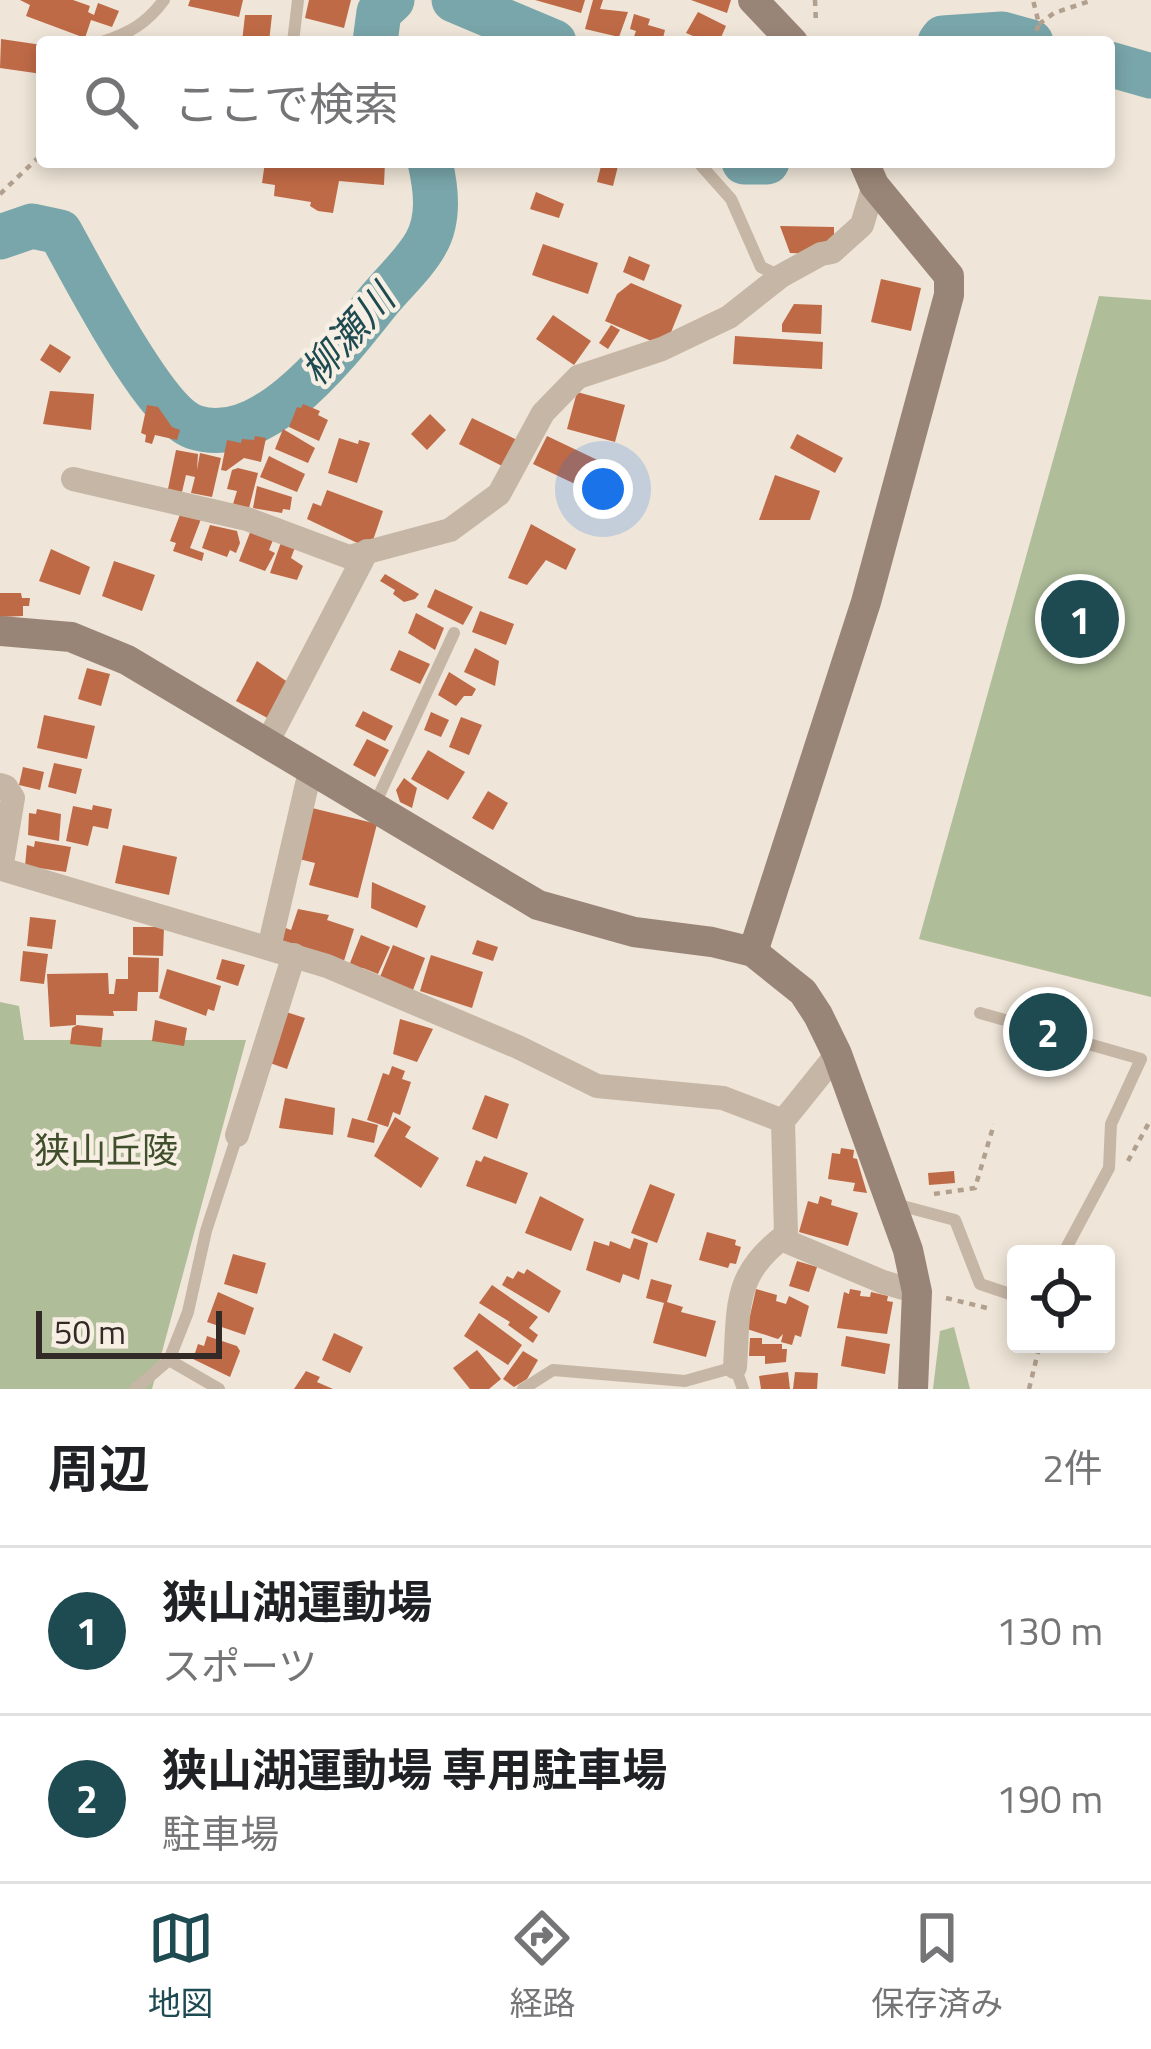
<!DOCTYPE html>
<html lang="ja">
<head>
<meta charset="utf-8">
<style>
	:root { --surface:#fff; --page:#f2f2f2; --text:#202124; --muted:#757577; --line:#e0e0e0; --accent:#1e4b51 }
	body { margin:0; font-family:"Titillium Web","Noto Sans JP",sans-serif; background:var(--page); color:var(--text) }
	.controls { position:absolute; right:36px; bottom:36px; display:grid; overflow:hidden; border-radius:12px; box-shadow:0 6px 18px #0003 }
	.controls button { width:108px; height:108px; display:grid; place-items:center; padding:0; border:0; border-bottom:3px solid var(--line); background:var(--surface); color:var(--text); font:60px sans-serif }
	.scale { position:absolute; left:36px; bottom:30px; width:186px; box-sizing:border-box; padding-left:12px; border:6px solid #322a26; border-top:0; font-size:33px; line-height:42px; white-space:nowrap; color:#322a26; -webkit-text-stroke:9px #f7efe4; paint-order:stroke }
	.you { position:absolute; left:603px; top:489px; width:42px; height:42px; margin:-30px; border:9px solid #fff; border-radius:50%; background:#1a73e8; box-shadow:0 0 0 18px #1a73e833 }
	.badge { display:grid; place-items:center; width:78px; height:78px; border-radius:50%; background:var(--accent); color:#fff; font-size:39px; font-weight:700 }
	.pin { position:absolute; translate:-50% -50%; border:6px solid #fff; box-shadow:0 3px 12px #0006 }
	.list { margin:0; padding:0; list-style:none }
	h2 { display:flex; justify-content:space-between; align-items:center; height:156px; margin:0; padding:0 48px; font-size:51px }
	h2 small { font-size:39px; font-weight:400; color:var(--muted) }
	.list li { display:grid; grid-template-columns:78px 1fr auto; gap:36px; align-items:center; box-sizing:border-box; height:168px; padding:0 48px; border-top:3px solid var(--line) }
	.list b { display:block; font-size:45px; white-space:nowrap }
	.list p { margin:0; font-size:39px; white-space:nowrap; color:var(--muted) }
	.list em { font-size:39px; font-style:normal; color:var(--muted) }
	.icon { flex:none; width:66px; height:66px; fill:none; stroke:currentColor; stroke-width:2; stroke-linecap:round; stroke-linejoin:round }
	.map { position:relative; flex:none; width:1151px; height:1389px; overflow:hidden }
	.search { position:absolute; background:var(--surface); box-shadow:0 6px 18px #0003; left:36px; right:36px; top:36px; height:132px; display:flex; align-items:center; gap:30px; box-sizing:border-box; padding:0 42px; border-radius:12px; color:var(--muted); font-size:45px }
	.sheet { height:492px; background:var(--surface) }
	nav { display:flex; justify-content:space-around; align-items:center; box-sizing:border-box; height:168px; border-top:3px solid var(--line); background:var(--surface); font-size:33px; color:var(--muted) }
	nav a { display:grid; justify-items:center; gap:6px }
	nav .on { color:var(--accent) }
	.map>svg:first-child { display:block }
	.green { fill:#afbd99 }
	.lines { fill:none; stroke-linecap:round; stroke-linejoin:round }
	.river { stroke:#79a6aa; stroke-width:45 }
	.building { fill:#bf6a46 }
	.path { stroke:#b2a08f; stroke-width:4.5; stroke-dasharray:6 6; stroke-linecap:butt }
	.lane { stroke:#c6b6a5; stroke-width:12 }
	.street { stroke:#c6b6a5; stroke-width:24 }
	.secondary { stroke:#998577; stroke-width:30 }
	.labels { text-anchor:middle; dominant-baseline:central; stroke-width:9; stroke-linejoin:round; paint-order:stroke }
	.park-label { font-size:36px; fill:#404f2b; stroke:#f7efe4 }
	.water-label { font-size:39px; font-style:italic; fill:#1e4b51; stroke:#f7efe4 }
</style>
</head>
<body>
<div class="map">
<svg width="1151" height="1389" viewBox="0 0 1151 1389">
	<rect width="100%" height="100%" fill="#efe5d8"/>
	<g class="green">
		<polygon points="1099,296 1151,300 1151,997 919,939"/>
		<polygon points="0,1002 19,1006 24,1040 246,1040 152,1389 0,1389"/>
		<polygon points="954,1327 970,1389 933,1389 940,1331"/>
	</g>
	<g class="lines">
		<g class="river">
			<polyline points="454,0 554,42"/>
			<polyline points="375,42 379,12 392,0"/>
			<polyline points="940,42 943,38 1002,34 1031,42"/>
			<polyline points="1109,64 1151,76"/>
			<polyline points="744,162 767,162"/>
			<path d="M0,237L32,226L60,232C83,273 154,413 194,427C266,451 341,347 380,299C395,281 415,263 426,243C440,218 436,188 430,162"/>
		</g>
	</g>
	<g class="building">
		<polygon points="20,0 73,0 90,6 88,12 94,15 98,3 119,11 112,27 91,20 85,38 26,16 30,5"/>
		<polygon points="190,0 243,0 239,17 188,6"/>
		<polygon points="309,0 351,0 344,28 305,18"/>
		<polygon points="535,0 585,0 581,13"/>
		<polygon points="593,0 603,0 600,9 628,12 619,37 585,29"/>
		<polygon points="691,0 731,0 727,13"/>
		<polygon points="698,12 726,26 719,42 707,42 686,33"/>
		<polygon points="634,14 650,19 648,25 665,30 662,42 632,42 636,31 630,29"/>
		<polygon points="245,15 272,15 269,42 242,42"/>
		<polygon points="1,39 42,45 42,74 0,68"/>
		<polygon points="265,162 385,162 384,185 339,181 333,213 318,211 310,206 311,202 274,196 275,185 262,183"/>
		<polygon points="602,162 619,162 613,186 597,182"/>
		<polygon points="536,192 564,204 559,218 530,209"/>
		<polygon points="780,226 834,227 834,242 821,254 790,253"/>
		<polygon points="543,244 598,263 588,294 532,275"/>
		<polygon points="629,256 650,265 644,281 623,272"/>
		<polygon points="881,279 921,288 911,331 871,322"/>
		<polygon points="631,283 682,305 665,347 605,321 617,294"/>
		<polygon points="794,304 822,305 821,334 782,332 782,324"/>
		<polygon points="553,315 591,341 574,365 536,339"/>
		<polygon points="611,325 620,330 608,349 599,343"/>
		<polygon points="735,336 823,342 822,369 733,364"/>
		<polygon points="50,344 71,357 60,373 40,360"/>
		<polygon points="50,391 94,394 91,430 43,424"/>
		<polygon points="577,392 625,405 615,442 567,429"/>
		<polygon points="303,404 320,411 318,415 328,420 319,441 289,427 297,407 301,408"/>
		<polygon points="147,405 158,407 172,427 180,430 177,440 155,435 152,444 145,442 146,435 141,433"/>
		<polygon points="430,414 446,430 427,450 411,434"/>
		<polygon points="472,418 517,440 504,467 459,444"/>
		<polygon points="283,429 315,448 308,463 275,449"/>
		<polygon points="797,434 843,458 835,473 790,448"/>
		<polygon points="255,436 266,438 261,462 244,458 226,471 221,470 227,440 241,443 242,439 254,440"/>
		<polygon points="547,436 608,465 594,493 533,464"/>
		<polygon points="339,438 358,444 359,440 370,443 357,483 328,473"/>
		<polygon points="176,450 198,454 197,470 200,453 221,458 212,497 191,493 195,477 186,475 182,492 168,489"/>
		<polygon points="269,456 305,474 297,492 260,477"/>
		<polygon points="238,468 258,473 249,508 233,504 237,491 227,489 232,470"/>
		<polygon points="775,475 820,491 810,520 759,520"/>
		<polygon points="257,486 292,497 290,510 283,509 282,513 253,508"/>
		<polygon points="327,490 383,511 370,549 307,519 313,503 321,506"/>
		<polygon points="181,512 201,519 190,548 204,553 202,561 173,551 176,543 170,541"/>
		<polygon points="531,524 576,549 566,570 546,560 527,585 508,578"/>
		<polygon points="210,525 237,531 240,543 236,553 230,550 227,557 202,548"/>
		<polygon points="251,530 273,540 269,550 275,553 265,571 239,561"/>
		<polygon points="283,537 297,542 291,558 303,566 297,580 270,573"/>
		<polygon points="51,549 90,567 80,595 39,581"/>
		<polygon points="114,561 155,575 142,611 102,596"/>
		<polygon points="385,574 419,594 415,599 404,602 393,594 395,590 380,581"/>
		<polygon points="435,589 473,607 463,625 427,607"/>
		<polygon points="0,593 21,593 22,598 30,598 29,606 23,606 23,616 0,617"/>
		<polygon points="480,611 514,624 506,645 472,632"/>
		<polygon points="416,613 444,628 435,650 408,633"/>
		<polygon points="475,648 499,661 495,686 464,672"/>
		<polygon points="399,650 430,664 420,684 390,670"/>
		<polygon points="257,661 292,685 273,721 236,701"/>
		<polygon points="87,668 110,674 101,706 78,699"/>
		<polygon points="449,672 476,689 472,696 464,696 456,706 438,695"/>
		<polygon points="363,711 393,726 385,741 355,726"/>
		<polygon points="431,712 449,720 441,737 424,730"/>
		<polygon points="44,715 95,726 87,759 37,748"/>
		<polygon points="461,717 482,725 469,755 449,747"/>
		<polygon points="367,739 389,750 375,777 353,765"/>
		<polygon points="428,750 465,772 448,800 411,779"/>
		<polygon points="54,763 82,769 76,794 48,787"/>
		<polygon points="23,767 44,772 40,790 19,785"/>
		<polygon points="404,778 417,788 412,808 400,802 396,790"/>
		<polygon points="488,791 508,803 493,830 472,818"/>
		<polygon points="93,805 112,809 108,829 93,826 88,846 66,841 73,806 92,810"/>
		<polygon points="308,807 377,824 358,898 309,885 315,863 295,858"/>
		<polygon points="37,809 61,814 59,841 28,835 29,813 36,814"/>
		<polygon points="35,841 71,847 66,872 25,866 27,845 34,847"/>
		<polygon points="123,845 177,857 169,895 115,883"/>
		<polygon points="372,882 426,906 417,928 371,908"/>
		<polygon points="298,909 329,915 327,920 354,929 343,964 286,945 280,939 283,927 291,930"/>
		<polygon points="30,917 56,920 52,949 27,946"/>
		<polygon points="133,927 164,927 163,956 133,955"/>
		<polygon points="361,935 390,947 378,974 363,968 361,972 350,963"/>
		<polygon points="477,940 498,947 493,961 472,954"/>
		<polygon points="393,945 425,958 413,990 380,977"/>
		<polygon points="23,951 48,954 44,984 20,981"/>
		<polygon points="431,955 483,972 472,1008 420,991"/>
		<polygon points="128,957 159,958 158,992 138,992 137,1011 113,1011 114,1016 76,1015 76,1025 50,1027 47,974 108,973 109,994 114,994 116,979 128,979"/>
		<polygon points="222,959 245,965 238,986 216,979"/>
		<polygon points="167,969 221,986 214,1011 208,1009 206,1016 159,998"/>
		<polygon points="283,1011 305,1018 287,1069 270,1063"/>
		<polygon points="400,1019 433,1029 417,1062 393,1054"/>
		<polygon points="155,1020 187,1028 184,1046 152,1041"/>
		<polygon points="77,1025 103,1028 101,1047 70,1044 72,1028"/>
		<polygon points="392,1066 405,1071 402,1079 411,1082 400,1115 393,1112 388,1127 367,1120 383,1073 389,1075"/>
		<polygon points="485,1095 509,1104 497,1139 472,1129"/>
		<polygon points="285,1098 335,1108 333,1135 279,1128"/>
		<polygon points="395,1117 411,1127 405,1137 439,1158 421,1188 374,1156"/>
		<polygon points="352,1118 378,1125 374,1143 347,1137"/>
		<polygon points="841,1148 854,1150 853,1158 857,1159 867,1193 853,1191 855,1183 828,1179 832,1153 840,1154"/>
		<polygon points="484,1156 528,1173 516,1204 466,1186 476,1160 481,1162"/>
		<polygon points="954,1171 955,1183 929,1185 928,1173"/>
		<polygon points="650,1184 675,1194 657,1243 631,1233"/>
		<polygon points="540,1196 584,1219 571,1251 525,1233"/>
		<polygon points="820,1196 832,1200 831,1205 858,1213 848,1246 799,1232 808,1201 818,1204"/>
		<polygon points="707,1232 736,1240 735,1245 741,1247 736,1264 730,1263 728,1268 699,1260"/>
		<polygon points="634,1238 648,1243 639,1280 623,1274 620,1283 586,1270 594,1241 609,1246 610,1241 630,1249"/>
		<polygon points="233,1254 266,1263 257,1294 224,1284"/>
		<polygon points="797,1261 817,1267 809,1292 789,1286"/>
		<polygon points="527,1269 561,1291 549,1313 502,1285 507,1276 513,1279 518,1271 524,1274"/>
		<polygon points="651,1279 672,1285 667,1302 683,1307 681,1312 716,1321 706,1357 653,1343 664,1303 646,1298"/>
		<polygon points="492,1285 538,1317 529,1328 538,1335 533,1343 508,1325 510,1322 479,1303"/>
		<polygon points="756,1289 777,1295 776,1301 786,1304 789,1296 809,1306 801,1337 795,1335 792,1345 781,1342 783,1334 778,1339 747,1329"/>
		<polygon points="850,1289 861,1291 860,1296 870,1297 871,1292 888,1296 887,1301 893,1302 887,1334 837,1328 844,1292 849,1294"/>
		<polygon points="218,1292 254,1308 245,1335 207,1322"/>
		<polygon points="479,1313 522,1345 508,1365 464,1336"/>
		<polygon points="334,1333 363,1347 350,1373 322,1360"/>
		<polygon points="207,1336 237,1346 240,1351 230,1377 193,1359 198,1344 204,1346"/>
		<polygon points="846,1336 890,1344 885,1374 841,1366"/>
		<polygon points="750,1338 762,1338 762,1344 782,1344 782,1349 787,1349 786,1362 765,1364 765,1356 749,1356"/>
		<polygon points="477,1350 501,1379 489,1389 470,1389 453,1368"/>
		<polygon points="523,1351 538,1360 527,1379 514,1387 503,1379"/>
		<polygon points="306,1371 320,1377 317,1382 333,1389 294,1389"/>
		<polygon points="788,1372 790,1389 761,1389 759,1376"/>
		<polygon points="795,1372 818,1373 817,1389 793,1389"/>
	</g>
	<g class="lines">
		<g class="path">
			<polyline points="815,0 816,24"/>
			<polyline points="1039,24 1054,13 1093,0"/>
			<polyline points="1032,42 1039,24 1033,0"/>
			<polyline points="0,194 42,154"/>
			<polyline points="1128,1161 1151,1119"/>
			<polyline points="934,1194 975,1188 994,1124"/>
			<polyline points="946,1298 987,1308"/>
			<polyline points="1029,1389 1040,1344"/>
		</g>
		<g class="lane">
			<path d="M102,42C130,33 147,23 164,0"/>
			<polyline points="293,42 298,0"/>
			<polyline points="698,162 731,199 761,267 780,276"/>
			<polyline points="375,804 454,633"/>
			<polyline points="980,1013 1141,1059 1111,1124 1109,1168 1063,1254"/>
			<polyline points="895,1204 955,1220 980,1284 1016,1296"/>
			<polyline points="169,1360 219,1389"/>
			<polyline points="135,1389 169,1360 188,1312 206,1231 237,1136"/>
			<polyline points="523,1389 553,1370 685,1381 735,1367 743,1389"/>
		</g>
		<g class="street">
			<polyline points="73,479 247,519 349,557 450,530 499,494 543,413 578,377 662,349 729,317 781,276 821,254 832,252 862,225 874,185"/>
			<polyline points="268,741 367,551"/>
			<polyline points="0,785 6,787 13,798 2,863 5,870 327,966 518,1047 597,1086 723,1098 783,1121"/>
			<polyline points="269,948 311,767"/>
			<polyline points="237,1135 294,955"/>
			<polyline points="781,1239 883,1282 917,1292"/>
			<path d="M735,1367C739,1306 733,1274 786,1235L783,1121L837,1054"/>
		</g>
		<g class="secondary">
			<polyline points="753,0 793,42"/>
			<polyline points="0,631 71,637 127,660 538,905 634,932 712,942 753,952 803,992 818,1015 837,1054 908,1250 917,1292 913,1389"/>
			<polyline points="753,952 866,602 949,295 949,276 874,185 864,162"/>
		</g>
	</g>
	<g class="labels">
		<g class="park-label">
			<text x="106" y="1149">狭山丘陵</text>
		</g>
		<g class="water-label">
			<text transform="translate(347 334) rotate(-48)">柳瀬川</text>
		</g>
	</g>
</svg>
<div class="controls">
<button><svg class="icon" aria-label="locate" viewBox="0 0 24 24"><circle cx="12" cy="12" r="6"/><path d="M12 2v4M12 18v4M2 12h4M18 12h4"/></svg></button>
</div>
<div class="scale">50 m</div>
<div class="you"></div>
<div class="pin badge" style="left:1080px;top:619px">1</div>
<div class="pin badge" style="left:1048px;top:1032px">2</div>
<div class="search"><svg class="icon" aria-label="search" viewBox="0 0 24 24"><circle cx="10" cy="10" r="6"/><path d="M15 15l6 6"/></svg>ここで検索</div>
</div>
<section class="sheet">
<h2>周辺<small>2件</small></h2>
<ul class="list">
<li><span class="badge">1</span><div><b>狭山湖運動場</b><p>スポーツ</p></div><em>130 m</em></li>
<li><span class="badge">2</span><div><b>狭山湖運動場 専用駐車場</b><p>駐車場</p></div><em>190 m</em></li>
</ul>
</section>
<nav>
<a class="on"><svg class="icon" aria-label="map" viewBox="0 0 24 24"><path d="M3 6l6-2 6 2 6-2v14l-6 2-6-2-6 2zM9 4v14M15 6v14"/></svg>地図</a>
<a><svg class="icon" aria-label="directions" viewBox="0 0 24 24"><path d="M12 3l9 9-9 9-9-9zM9 14v-3h6M13 9l2 2-2 2"/></svg>経路</a>
<a><svg class="icon" aria-label="saved" viewBox="0 0 24 24"><path d="M7 4h10v16l-5-4-5 4z"/></svg>保存済み</a>
</nav>
</body>
</html>
